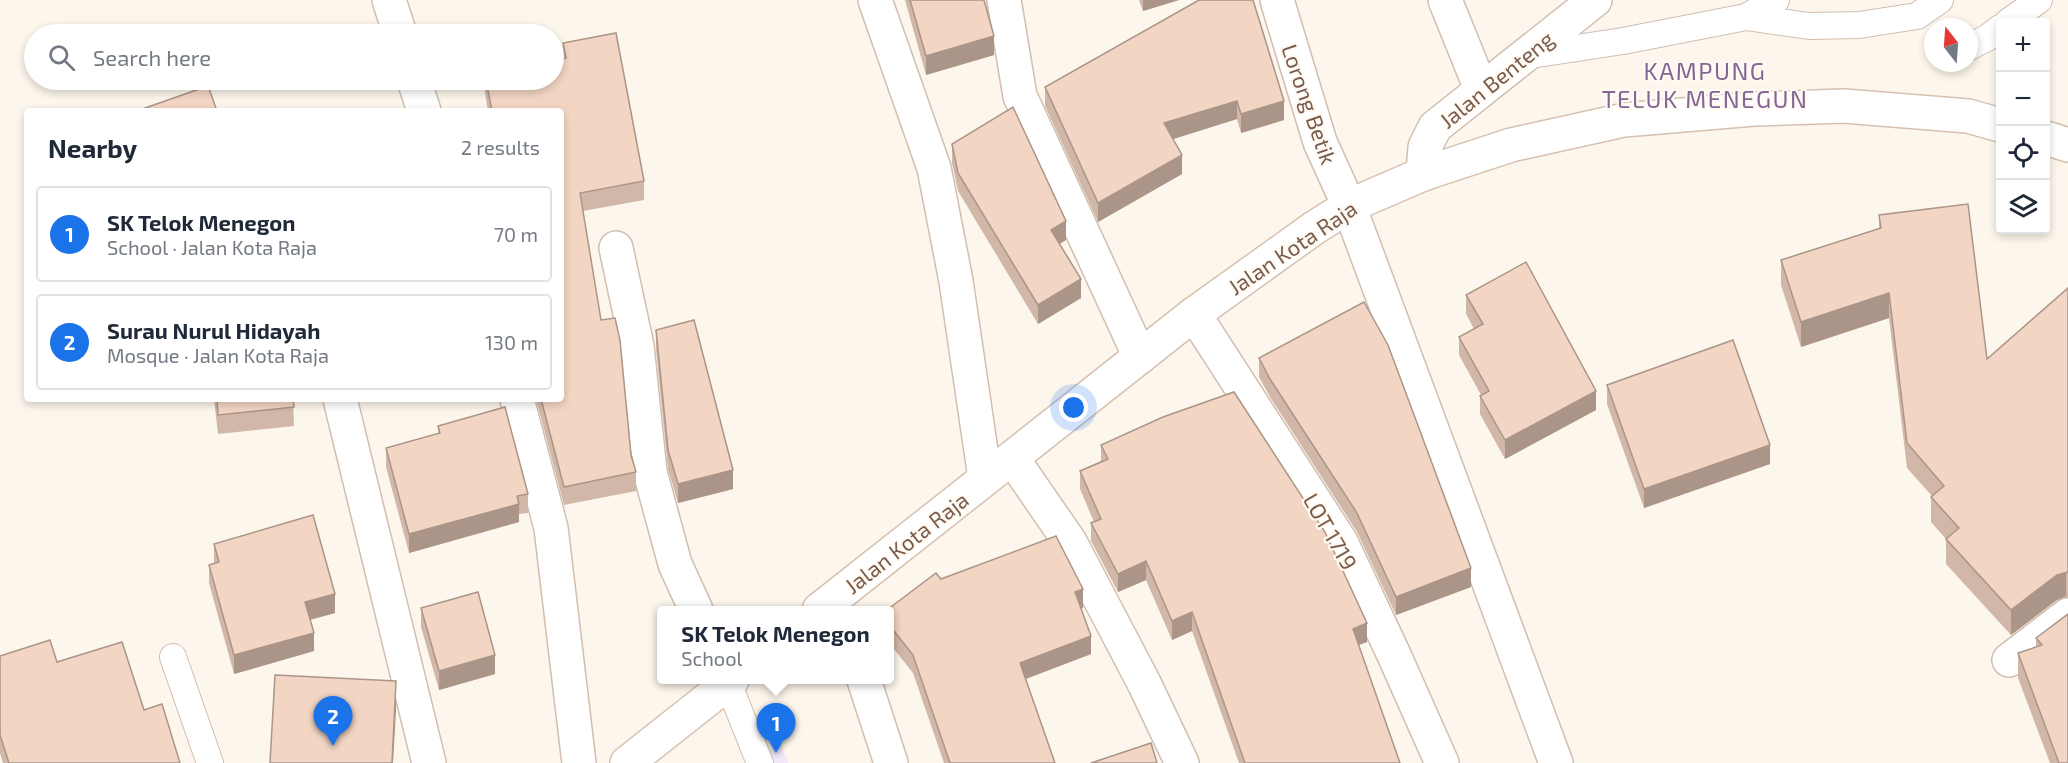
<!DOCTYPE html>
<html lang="en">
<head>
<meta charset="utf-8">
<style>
	:root { --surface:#fff; --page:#f6f6f7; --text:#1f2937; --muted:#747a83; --line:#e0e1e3; --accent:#1a73e8 }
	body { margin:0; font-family:"Exo 2",sans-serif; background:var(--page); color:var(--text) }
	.controls { position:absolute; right:18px; top:18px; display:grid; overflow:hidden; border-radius:6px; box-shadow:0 3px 9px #0003 }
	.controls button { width:54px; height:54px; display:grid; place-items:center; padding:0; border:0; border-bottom:2px solid var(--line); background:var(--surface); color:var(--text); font:30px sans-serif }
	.compass { position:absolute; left:1924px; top:18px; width:54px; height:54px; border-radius:50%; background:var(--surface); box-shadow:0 3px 9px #0003; rotate:343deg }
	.you { position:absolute; left:1074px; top:408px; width:21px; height:21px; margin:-15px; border:4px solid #fff; border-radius:50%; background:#1a73e8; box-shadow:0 0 0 9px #1a73e833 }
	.badge { display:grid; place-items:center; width:39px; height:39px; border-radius:50%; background:var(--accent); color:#fff; font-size:20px; font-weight:700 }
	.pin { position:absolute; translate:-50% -50px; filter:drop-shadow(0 2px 3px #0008) }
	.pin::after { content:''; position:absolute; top:32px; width:21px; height:18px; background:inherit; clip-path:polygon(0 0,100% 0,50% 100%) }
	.popup { position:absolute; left:657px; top:606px; width:237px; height:78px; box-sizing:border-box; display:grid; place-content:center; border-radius:6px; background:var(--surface); filter:drop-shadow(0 2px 4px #0005); font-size:20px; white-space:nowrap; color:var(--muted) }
	.popup b { font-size:22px; color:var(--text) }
	.popup::after { content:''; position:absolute; left:50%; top:100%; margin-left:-12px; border:12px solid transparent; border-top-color:var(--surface) }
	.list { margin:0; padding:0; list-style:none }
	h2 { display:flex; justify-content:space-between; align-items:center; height:78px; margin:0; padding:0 24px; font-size:26px }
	h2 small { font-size:20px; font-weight:400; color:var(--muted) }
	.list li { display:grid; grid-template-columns:39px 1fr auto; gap:18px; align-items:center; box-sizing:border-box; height:96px; margin:0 12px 12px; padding:0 12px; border:2px solid var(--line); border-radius:6px }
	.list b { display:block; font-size:22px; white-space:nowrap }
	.list p { margin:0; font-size:20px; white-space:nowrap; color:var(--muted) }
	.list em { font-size:20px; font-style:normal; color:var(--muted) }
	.icon { flex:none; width:33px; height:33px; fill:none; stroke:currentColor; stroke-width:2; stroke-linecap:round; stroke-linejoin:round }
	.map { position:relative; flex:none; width:2068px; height:763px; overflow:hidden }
	.search { position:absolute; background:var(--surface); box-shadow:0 3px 9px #0003; left:24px; top:24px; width:540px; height:66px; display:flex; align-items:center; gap:15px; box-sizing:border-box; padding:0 21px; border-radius:33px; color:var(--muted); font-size:22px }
	.panel { position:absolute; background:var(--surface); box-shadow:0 3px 9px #0003; left:24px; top:108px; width:540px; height:294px; border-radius:6px }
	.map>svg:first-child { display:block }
	.education { fill:#f3e8fa }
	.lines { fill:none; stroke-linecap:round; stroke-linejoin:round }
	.service-casing { stroke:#d1beb0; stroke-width:28 }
	.minor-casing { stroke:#d1beb0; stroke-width:36 }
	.secondary-casing { stroke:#d6c0b0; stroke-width:36 }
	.service { stroke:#fff; stroke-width:26 }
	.minor { stroke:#fff; stroke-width:33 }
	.secondary { stroke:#fff; stroke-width:33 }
	.wall { fill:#d1b7a8 }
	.shaded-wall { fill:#aa9588 }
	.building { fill:#f3d5c3; stroke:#aa9588; stroke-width:1.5 }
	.labels { text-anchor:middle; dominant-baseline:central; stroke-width:4.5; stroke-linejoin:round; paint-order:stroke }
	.street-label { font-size:22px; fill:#7a5c4d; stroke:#fffaf3 }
	.neighbourhood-label { font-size:24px; letter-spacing:1.5px; fill:#846695; stroke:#fffaf3 }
</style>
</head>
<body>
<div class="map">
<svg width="2068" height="763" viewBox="0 0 2068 763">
	<rect width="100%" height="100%" fill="#fdf6ec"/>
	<polygon class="education" points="780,743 788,763 757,763"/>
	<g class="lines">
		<defs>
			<g id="service">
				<polyline points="1776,0 1746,17 1809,26 1859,25 1917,16 1940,0"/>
				<polyline points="2008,22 2039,0"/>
				<polyline points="1969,47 1987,38 2000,28"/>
				<polyline points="1524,56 1623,41 1746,17"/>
				<polyline points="173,657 210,763"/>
				<polyline points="728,683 760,763"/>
			</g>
			<g id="minor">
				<polyline points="389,0 400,34"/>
				<polyline points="875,0 934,168 956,281 985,478"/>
				<polyline points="1004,0 1020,96 1140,357"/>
				<polyline points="1277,0 1320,142 1349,206 1556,763"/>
				<polyline points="1445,0 1481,89"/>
				<polyline points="414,80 424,111"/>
				<polyline points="1423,174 1425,147 1435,127 1595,0"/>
				<polyline points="616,248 637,346 650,472 675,564 696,610"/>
				<polyline points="1194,314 1341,542 1394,655 1442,763"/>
				<polyline points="340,399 429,763"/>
				<polyline points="517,399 551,528 579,763"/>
				<polyline points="1012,458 1070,542 1144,683 1182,763"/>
				<polyline points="2009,660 2068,615"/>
				<polyline points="864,680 891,763"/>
			</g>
			<g id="secondary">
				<polyline points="2046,138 2068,145"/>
				<polyline points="819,610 1194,314 1314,228 1349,206 1423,174 1511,145 1624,120 1754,109 1844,106 1968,116 2000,125"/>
				<polyline points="627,763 732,680"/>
			</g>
		</defs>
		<use href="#service" class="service-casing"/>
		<use href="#minor" class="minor-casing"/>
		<use href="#secondary" class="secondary-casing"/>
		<use href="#service" class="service"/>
		<use href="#minor" class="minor"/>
		<use href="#secondary" class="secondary"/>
	</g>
	<g class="wall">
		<polygon points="905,0 984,0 994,55 926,75"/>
		<polygon points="1139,0 1179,0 1143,11"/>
		<polygon points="1199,0 1284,120 1241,133 1237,119 1173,139 1182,174 1098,222 1045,106 1045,87"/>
		<polygon points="563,43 644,181 644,200 583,211 601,320 636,472 636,491 564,505 536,399 561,399 561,111 488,111 485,93 485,80 554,80 563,59"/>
		<polygon points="952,144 1066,240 1060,244 1081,298 1038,324 958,191 952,163"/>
		<polygon points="1879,215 1987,359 2068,288 2068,597 2057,600 2011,635 1946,564 1946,539 1931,522 1931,497 1932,496 1907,468 1889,318 1801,347 1781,285 1781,260 1879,229"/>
		<polygon points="1466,295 1596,410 1505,459 1480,414 1480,396 1481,395 1459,355 1459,337 1474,329 1466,314"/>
		<polygon points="656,330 733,489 678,503 668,469 656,349"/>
		<polygon points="1259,358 1471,587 1396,615 1357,532 1270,397 1259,377"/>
		<polygon points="1607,385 1770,464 1644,508 1607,404"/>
		<polygon points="214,399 293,399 294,426 218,434"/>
		<polygon points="438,426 528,494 528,513 519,514 519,522 409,553 386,467 386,448 438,434"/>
		<polygon points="1101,445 1367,642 1359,645 1400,763 1239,763 1192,631 1172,640 1146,580 1118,592 1091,541 1091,523 1094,522 1080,489 1080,471 1101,461"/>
		<polygon points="214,544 335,613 310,620 314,651 234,674 209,583 209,565 214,563"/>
		<polygon points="421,608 495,674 439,690 421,627"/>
		<polygon points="1081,608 1091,654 1026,679 1055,763 944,763 913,673 890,644 890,610 1083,608"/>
		<polygon points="2068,614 2068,763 2050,763 2018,678 2018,653 2036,647 2036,638"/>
		<polygon points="0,656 57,662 144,710 180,763 3,763 0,753"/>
	</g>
	<g class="shaded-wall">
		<polygon points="1143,0 1179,0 1143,11"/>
		<polygon points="994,36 994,55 926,75 926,56"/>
		<polygon points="1237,101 1237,119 1164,142 1164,123"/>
		<polygon points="1284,101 1284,120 1241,133 1241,114"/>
		<polygon points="1182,155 1182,174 1098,222 1098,203"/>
		<polygon points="1066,221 1066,240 1051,248 1051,230"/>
		<polygon points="1081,279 1081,298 1038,324 1038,305"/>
		<polygon points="1889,293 1889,318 1801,347 1801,322"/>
		<polygon points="1596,391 1596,410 1505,459 1505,440"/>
		<polygon points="1770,445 1770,464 1644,508 1644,489"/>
		<polygon points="733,470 733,489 678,503 678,484"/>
		<polygon points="519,504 519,522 409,553 409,534"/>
		<polygon points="1146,561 1146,580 1118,592 1118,574"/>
		<polygon points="1471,568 1471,587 1396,615 1396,597"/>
		<polygon points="2066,572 2066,596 2057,600 2011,635 2011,610 2057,575"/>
		<polygon points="1083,589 1083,608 1075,611 1075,592"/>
		<polygon points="335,594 335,613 305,621 305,602"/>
		<polygon points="1192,612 1192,631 1172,640 1172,621"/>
		<polygon points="1367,623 1367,642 1353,647 1353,629"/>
		<polygon points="314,633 314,651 234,674 234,655"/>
		<polygon points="1091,636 1091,654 1020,681 1020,663"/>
		<polygon points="495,655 495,674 439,690 439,671"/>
		<polygon points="396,681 396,711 393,763 392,763"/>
	</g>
	<g class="building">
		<polygon points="910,0 984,0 994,36 926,56"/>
		<polygon points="1199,0 1253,0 1284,101 1241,114 1237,101 1164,123 1182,155 1098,203 1045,87"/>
		<polygon points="616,33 644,181 580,193 601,320 615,318 620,340 631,455 636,472 564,487 541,399 561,399 561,111 492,111 486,80 554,80 554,61 566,58 563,43"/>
		<polygon points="208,86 217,111 146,111 145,108"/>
		<polygon points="1013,107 1066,221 1051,230 1081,279 1038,305 958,173 952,144"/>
		<polygon points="1968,204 1987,359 2068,288 2068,572 2057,575 2011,610 1946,539 1959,528 1931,497 1944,486 1907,443 1889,293 1801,322 1781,260 1881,228 1879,215"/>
		<polygon points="1526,262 1596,391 1505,440 1480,396 1489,391 1459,337 1483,324 1466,295"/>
		<polygon points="1364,302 1388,345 1471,568 1396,597 1357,513 1270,379 1259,358"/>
		<polygon points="694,320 733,470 678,484 668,450 656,330"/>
		<polygon points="1733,340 1770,445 1644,489 1607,385"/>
		<polygon points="1234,392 1325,532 1367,623 1353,629 1400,763 1245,763 1192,612 1172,621 1146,561 1118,574 1091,523 1101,519 1080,471 1108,459 1101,445 1163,417"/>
		<polygon points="217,399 293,399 294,407 218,415"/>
		<polygon points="505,407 528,494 517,496 519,504 409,534 386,448 440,433 438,426"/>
		<polygon points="313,515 335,594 305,602 314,633 234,655 209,565 219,562 214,544"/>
		<polygon points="1056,536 1083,589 1075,592 1091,636 1020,663 1055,763 950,763 913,655 890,626 890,610 887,610 936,573 941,579"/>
		<polygon points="478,592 495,655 439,671 421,608"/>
		<polygon points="2068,614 2068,763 2059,763 2018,653 2042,645 2036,638"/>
		<polygon points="50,640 57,662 122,642 144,710 162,704 180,763 9,763 0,735 0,656"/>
		<polygon points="275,675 396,681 392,763 270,763"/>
		<polygon points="1151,743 1157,763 1091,763"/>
	</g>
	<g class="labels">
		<g class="street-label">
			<text transform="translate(1496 79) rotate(-39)">Jalan Benteng</text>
			<text transform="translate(1310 104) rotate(71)">Lorong Betik</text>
			<text transform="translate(1292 247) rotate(-34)">Jalan Kota Raja</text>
			<text transform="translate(1331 531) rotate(60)">LOT 1719</text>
			<text transform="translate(906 542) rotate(-38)">Jalan Kota Raja</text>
		</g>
		<g class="neighbourhood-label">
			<text x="1705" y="70">KAMPUNG<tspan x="1705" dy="28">TELUK MENEGUN</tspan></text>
		</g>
	</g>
</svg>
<div class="controls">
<button>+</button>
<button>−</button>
<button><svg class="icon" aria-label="locate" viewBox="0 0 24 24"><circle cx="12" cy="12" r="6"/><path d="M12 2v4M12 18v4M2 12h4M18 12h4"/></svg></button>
<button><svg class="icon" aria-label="layers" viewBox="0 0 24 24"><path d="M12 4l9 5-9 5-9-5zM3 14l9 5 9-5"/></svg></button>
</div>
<svg class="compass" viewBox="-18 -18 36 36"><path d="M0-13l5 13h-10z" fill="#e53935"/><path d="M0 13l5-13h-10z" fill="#747a83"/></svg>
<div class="you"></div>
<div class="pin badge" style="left:776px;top:753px">1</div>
<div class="popup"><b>SK Telok Menegon</b>School</div>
<div class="pin badge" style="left:333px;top:746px">2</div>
<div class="search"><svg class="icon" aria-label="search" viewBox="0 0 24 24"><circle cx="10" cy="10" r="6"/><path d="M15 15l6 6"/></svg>Search here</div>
<section class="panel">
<h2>Nearby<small>2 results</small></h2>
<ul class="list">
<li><span class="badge">1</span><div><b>SK Telok Menegon</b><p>School · Jalan Kota Raja</p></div><em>70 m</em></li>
<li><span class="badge">2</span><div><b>Surau Nurul Hidayah</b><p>Mosque · Jalan Kota Raja</p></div><em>130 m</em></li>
</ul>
</section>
</div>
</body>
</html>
